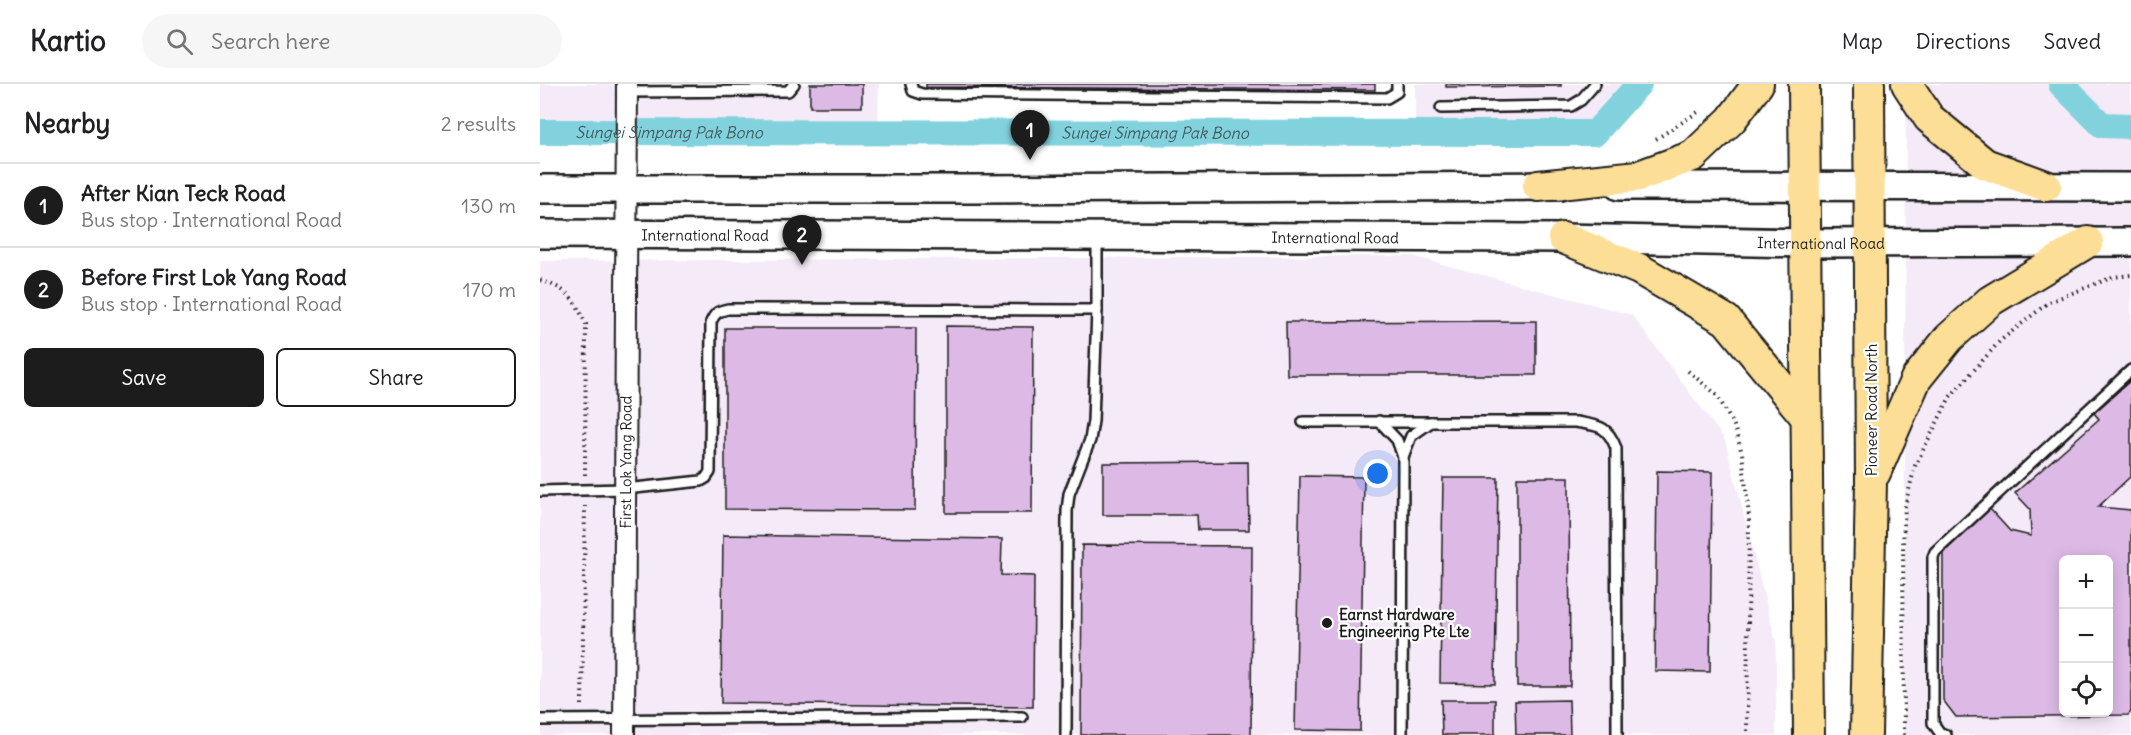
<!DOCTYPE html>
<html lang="en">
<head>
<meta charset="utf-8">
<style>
	:root { --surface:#fff; --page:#f6f6f6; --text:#202124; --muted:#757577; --line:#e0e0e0; --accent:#1c1c1c }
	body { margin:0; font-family:Delius,sans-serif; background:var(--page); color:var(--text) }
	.controls { position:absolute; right:18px; bottom:18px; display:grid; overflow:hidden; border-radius:9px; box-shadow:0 3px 15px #0003 }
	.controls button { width:54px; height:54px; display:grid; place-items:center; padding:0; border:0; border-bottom:2px solid var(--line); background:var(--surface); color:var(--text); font:30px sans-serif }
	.you { position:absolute; left:838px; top:390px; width:21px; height:21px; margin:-15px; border:4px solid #fff; border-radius:50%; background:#1a73e8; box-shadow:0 0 0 9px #1a73e833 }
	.badge { display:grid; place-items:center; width:39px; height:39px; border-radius:50%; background:var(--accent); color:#fff; font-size:20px; font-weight:700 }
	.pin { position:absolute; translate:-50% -50px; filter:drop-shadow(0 2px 3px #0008) }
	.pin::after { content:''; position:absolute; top:32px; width:21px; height:18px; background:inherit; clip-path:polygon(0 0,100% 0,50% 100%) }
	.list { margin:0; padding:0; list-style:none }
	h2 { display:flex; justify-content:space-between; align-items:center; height:78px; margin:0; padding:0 24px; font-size:26px }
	h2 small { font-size:20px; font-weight:400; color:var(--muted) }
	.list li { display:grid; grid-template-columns:39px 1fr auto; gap:18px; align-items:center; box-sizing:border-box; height:84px; padding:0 24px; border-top:2px solid var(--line) }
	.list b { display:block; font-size:22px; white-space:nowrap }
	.list p { margin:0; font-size:20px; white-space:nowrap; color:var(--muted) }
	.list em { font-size:20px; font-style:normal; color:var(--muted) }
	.actions { display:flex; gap:12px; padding:18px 24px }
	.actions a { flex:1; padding:14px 0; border:2px solid var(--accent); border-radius:9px; text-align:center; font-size:21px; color:var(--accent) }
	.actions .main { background:var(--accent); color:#fff }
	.icon { flex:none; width:33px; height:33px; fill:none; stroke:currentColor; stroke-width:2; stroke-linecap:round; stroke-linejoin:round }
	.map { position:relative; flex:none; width:1591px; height:651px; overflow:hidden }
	header { display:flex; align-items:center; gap:36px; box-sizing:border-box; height:84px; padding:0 30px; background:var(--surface); border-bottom:2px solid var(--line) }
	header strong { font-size:28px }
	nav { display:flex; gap:33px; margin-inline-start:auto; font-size:21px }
	.search { width:420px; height:54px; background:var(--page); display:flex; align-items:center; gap:15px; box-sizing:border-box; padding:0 21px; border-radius:33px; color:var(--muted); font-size:22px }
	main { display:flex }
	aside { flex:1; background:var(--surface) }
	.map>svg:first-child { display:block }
	.built { fill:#f5eaf8; fill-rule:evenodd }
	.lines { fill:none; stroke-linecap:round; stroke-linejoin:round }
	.canal { stroke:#82d2dd; stroke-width:26 }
	.building { fill:#ddbae6; stroke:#1c1c1c; stroke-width:1.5; fill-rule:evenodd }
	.service-casing { stroke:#1c1c1c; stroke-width:14 }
	.minor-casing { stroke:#1c1c1c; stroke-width:24 }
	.secondary-casing { stroke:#1c1c1c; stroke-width:32 }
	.primary-casing { stroke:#1c1c1c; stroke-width:34 }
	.path { stroke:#1c1c1c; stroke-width:4; stroke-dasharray:1.5 4.5; stroke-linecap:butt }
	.service { stroke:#fff; stroke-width:9 }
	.minor { stroke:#fff; stroke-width:20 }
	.secondary { stroke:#fff; stroke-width:27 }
	.primary { stroke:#fcde96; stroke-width:30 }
	.poi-dot { fill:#1c1c1c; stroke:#fff; stroke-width:2 }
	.labels { text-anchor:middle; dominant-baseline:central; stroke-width:4.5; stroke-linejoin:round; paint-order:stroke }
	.street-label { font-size:15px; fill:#1c1c1c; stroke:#fff }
	.poi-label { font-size:15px; font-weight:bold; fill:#1c1c1c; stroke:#fff; text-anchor:start }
	.water-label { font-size:16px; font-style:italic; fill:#405c60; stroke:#fff }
</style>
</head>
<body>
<header>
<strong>Kartio</strong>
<div class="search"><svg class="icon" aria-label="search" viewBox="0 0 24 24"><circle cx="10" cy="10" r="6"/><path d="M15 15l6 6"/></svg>Search here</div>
<nav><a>Map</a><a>Directions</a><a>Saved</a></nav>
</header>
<main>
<aside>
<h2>Nearby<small>2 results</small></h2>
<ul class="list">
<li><span class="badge">1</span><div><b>After Kian Teck Road</b><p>Bus stop · International Road</p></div><em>130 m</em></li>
<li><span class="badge">2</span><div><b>Before First Lok Yang Road</b><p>Bus stop · International Road</p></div><em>170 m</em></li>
</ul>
<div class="actions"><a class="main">Save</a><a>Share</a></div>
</aside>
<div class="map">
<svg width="1591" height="651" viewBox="0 0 1591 651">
	<rect width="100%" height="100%" fill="#fff"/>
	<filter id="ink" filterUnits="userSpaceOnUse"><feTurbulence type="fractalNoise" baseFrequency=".0167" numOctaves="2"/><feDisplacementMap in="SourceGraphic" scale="12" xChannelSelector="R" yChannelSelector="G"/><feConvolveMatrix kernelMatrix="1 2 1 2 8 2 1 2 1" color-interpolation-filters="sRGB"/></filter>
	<g filter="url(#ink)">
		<g class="built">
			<polygon points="0,0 339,0 338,42 0,45"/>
			<polygon points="875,0 1081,0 1048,37 875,37"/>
			<path d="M1366,0H1591V651H1364ZM1524,476H1568V628H1524Z"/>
			<polygon points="872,172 1092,231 1185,356 1236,558 1236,651 0,651 0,177"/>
		</g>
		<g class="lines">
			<g class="canal">
				<polyline points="1521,0 1562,41 1591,42"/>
				<path id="s1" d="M0,48L1055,49L1099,0"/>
			</g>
		</g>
		<g class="building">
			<rect x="270" y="0" width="52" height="23"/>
			<polygon points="386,0 835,0 835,6 386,3"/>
			<polygon points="906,0 1021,0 1021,2 906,3"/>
			<polygon points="996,237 996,291 747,291 746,238"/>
			<polygon points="406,242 493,243 492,429 406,429"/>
			<polygon points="185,244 376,244 375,426 185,425"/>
			<path d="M1591,296V392L1558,423L1591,426V628L1588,631L1416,633L1403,616V468L1450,425L1470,447L1491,452L1490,425L1475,409L1559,335L1554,329ZM1524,476H1568V628H1524Z"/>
			<polygon points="708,378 709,446 658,446 657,431 563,431 563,379"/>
			<polygon points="1117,387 1172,388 1170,588 1115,587"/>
			<polygon points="760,392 824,393 820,647 755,646"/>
			<polygon points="977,393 1029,393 1030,602 977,602"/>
			<polygon points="903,394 958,394 955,600 900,599"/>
			<polygon points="183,451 462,455 461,491 494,492 493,623 181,619"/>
			<polygon points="542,461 712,462 711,651 541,651"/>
			<polygon points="901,616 955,616 955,651 902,651"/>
			<polygon points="1029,616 1030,651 976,651 975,617"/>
		</g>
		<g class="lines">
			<defs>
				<g id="service">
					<polyline points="371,0 373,7 382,10 847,14 857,8 857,0"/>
					<polyline points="87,8 248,7 254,0"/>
					<polyline points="901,24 1031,22 1041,16 1055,0"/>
					<polyline points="839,337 857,356 863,373"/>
					<path d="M763,338H1036C1059,342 1067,341 1076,364L1077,651"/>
					<path d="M0,407L85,405L161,397L166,394L170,388L171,238C175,229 178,227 188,225L557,226"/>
					<polyline points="0,636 482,633"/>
					<polyline points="526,651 527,427 529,410 550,356 553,337 557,226 557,154"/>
					<polyline points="862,651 863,373 871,352 891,338"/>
					<polyline points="1406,651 1400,649 1393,639 1393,473 1395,468 1591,286"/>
				</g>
				<g id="minor">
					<path id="s2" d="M84,651L87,0"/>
				</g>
				<g id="secondary">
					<polyline points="1079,102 1591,103"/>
					<polyline points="0,105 434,105 1020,102"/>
					<path id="s3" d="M0,150L1023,154L1265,159L1591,158"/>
				</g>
				<g id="primary">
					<path d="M1264,0C1265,217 1268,434 1269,651"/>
					<polyline points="1367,0 1389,34 1445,80 1506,102"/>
					<polyline points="998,102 1099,92 1153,72 1191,36 1218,0"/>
					<polyline points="1023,154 1099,185 1186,236 1266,333"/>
					<polyline points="1335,389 1376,295 1409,254 1450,217 1548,158"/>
					<polyline points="1326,651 1331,398 1329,0"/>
				</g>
			</defs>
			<use href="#service" class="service-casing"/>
			<use href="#minor" class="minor-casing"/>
			<use href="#secondary" class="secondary-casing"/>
			<use href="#primary" class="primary-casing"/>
			<g class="path">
				<polyline points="1116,55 1158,28"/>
				<path d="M0,196C29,206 33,213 46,240L45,391"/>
				<polyline points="1148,287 1177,311 1194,342 1202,369 1209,432 1207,651"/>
				<polyline points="42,621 45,422"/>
				<polyline points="1364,651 1363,457 1365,422 1375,382 1410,313 1460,257 1509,218 1573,193 1591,191"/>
			</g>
			<use href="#service" class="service"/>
			<use href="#minor" class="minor"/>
			<use href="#secondary" class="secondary"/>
			<use href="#primary" class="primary"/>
		</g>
	</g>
	<circle class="poi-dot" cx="787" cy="539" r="6"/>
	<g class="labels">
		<g class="street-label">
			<text stroke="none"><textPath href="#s3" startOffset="165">International Road</textPath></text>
			<text stroke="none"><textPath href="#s3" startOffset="795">International Road</textPath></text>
			<text stroke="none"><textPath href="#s3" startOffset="1281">International Road</textPath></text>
			<text transform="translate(1331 326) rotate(-90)">Pioneer Road North</text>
			<text stroke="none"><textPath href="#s2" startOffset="273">First Lok Yang Road</textPath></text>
		</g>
		<g class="poi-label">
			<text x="799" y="530">Earnst Hardware<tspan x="799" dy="17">Engineering Pte Lte</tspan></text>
		</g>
		<g class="water-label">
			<text stroke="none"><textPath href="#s1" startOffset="129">Sungei Simpang Pak Bono</textPath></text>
			<text stroke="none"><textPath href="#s1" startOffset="615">Sungei Simpang Pak Bono</textPath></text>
		</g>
	</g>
</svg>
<div class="controls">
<button>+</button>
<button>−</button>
<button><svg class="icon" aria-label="locate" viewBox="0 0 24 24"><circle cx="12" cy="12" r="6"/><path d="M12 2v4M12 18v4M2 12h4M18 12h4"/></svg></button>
</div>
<div class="you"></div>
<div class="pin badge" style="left:490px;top:76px">1</div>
<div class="pin badge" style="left:262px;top:181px">2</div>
</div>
</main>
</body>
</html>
